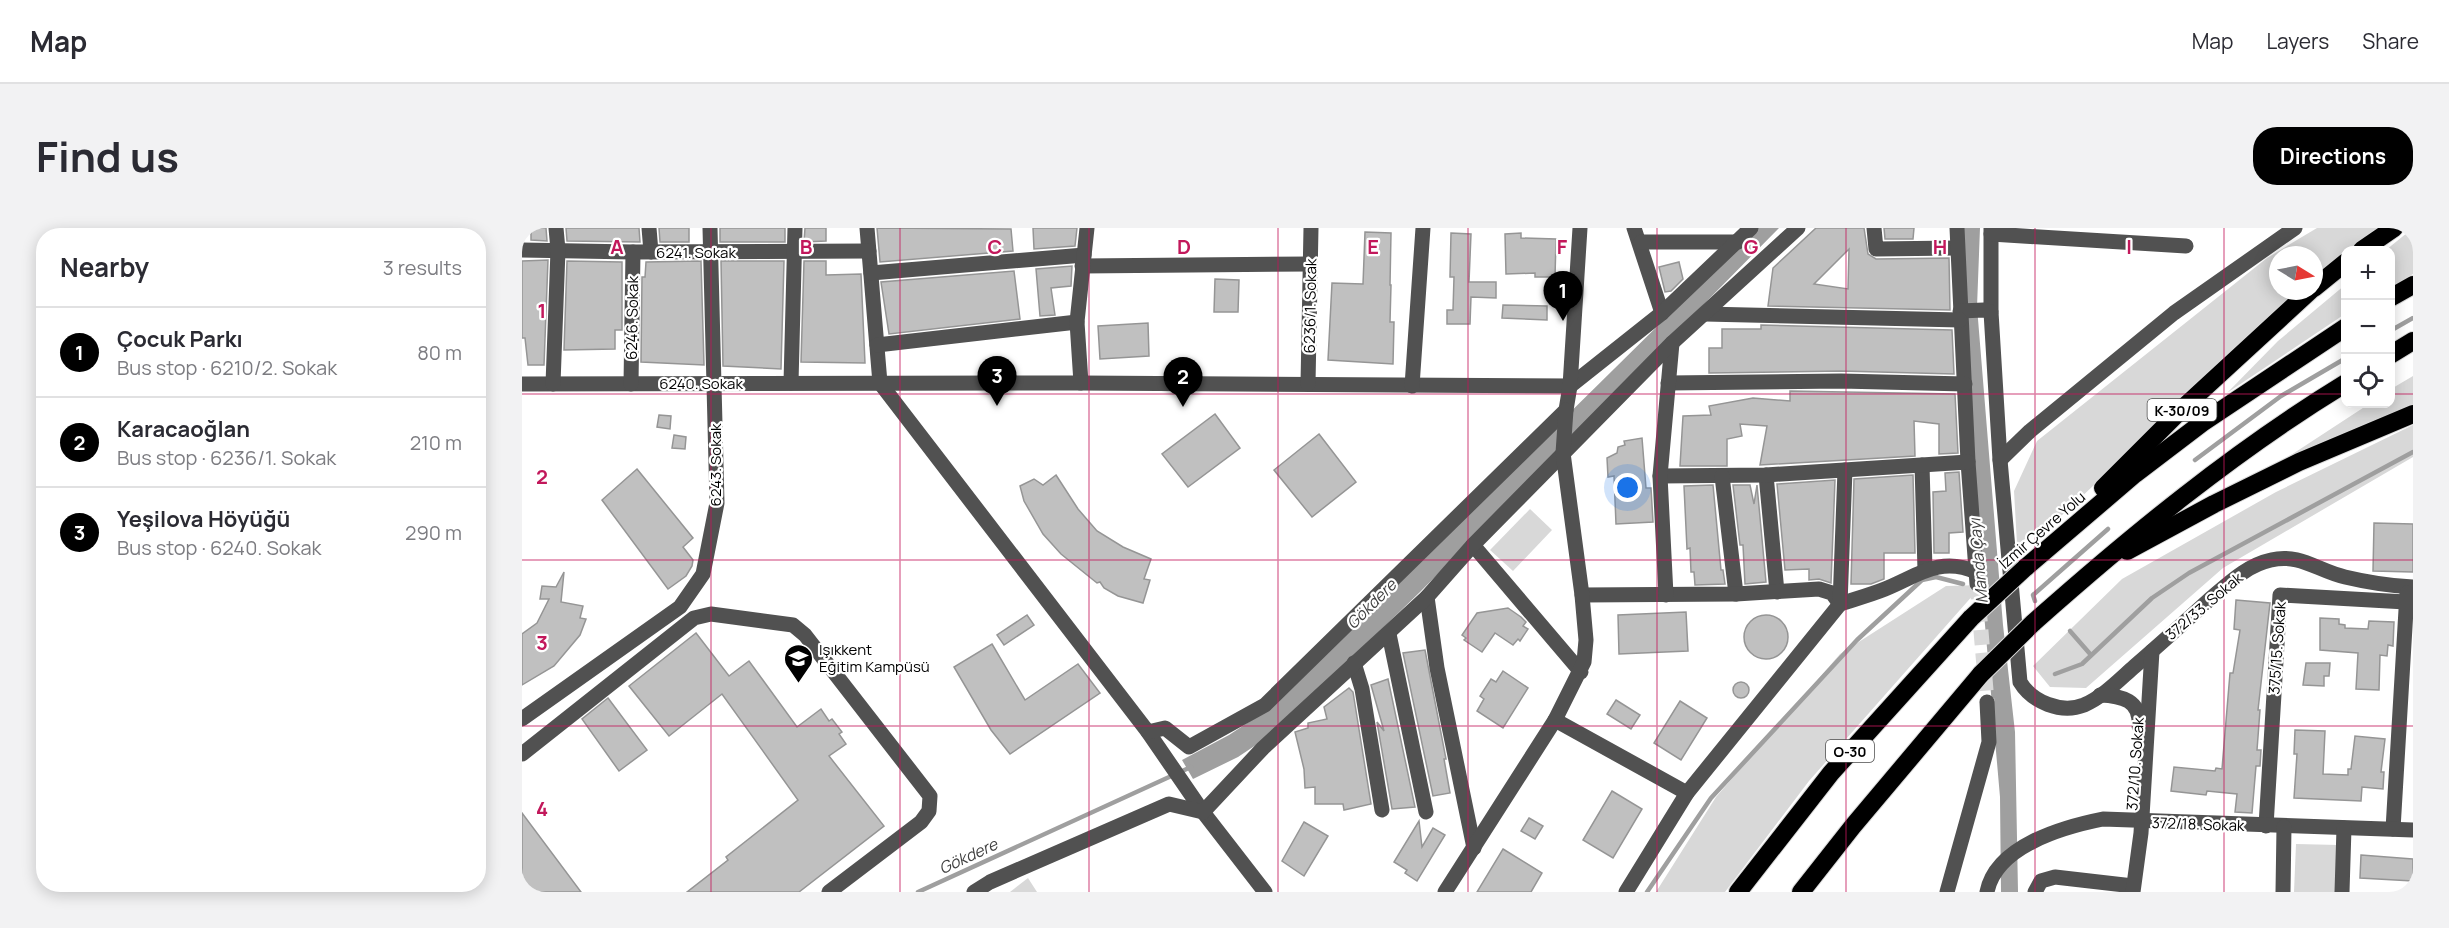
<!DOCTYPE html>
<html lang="en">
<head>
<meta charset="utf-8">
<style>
	:root { --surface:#fff; --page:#f2f2f3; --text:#2b2b33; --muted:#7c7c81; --line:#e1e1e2; --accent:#000 }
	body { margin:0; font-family:Manrope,sans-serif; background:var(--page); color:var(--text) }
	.controls { position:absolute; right:18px; top:18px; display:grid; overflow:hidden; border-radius:12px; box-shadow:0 3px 15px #0003 }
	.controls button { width:54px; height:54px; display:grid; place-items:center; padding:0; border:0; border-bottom:2px solid var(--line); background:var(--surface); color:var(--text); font:30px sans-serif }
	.compass { position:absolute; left:1747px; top:18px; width:54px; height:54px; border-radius:50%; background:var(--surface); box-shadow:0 3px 15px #0003; rotate:100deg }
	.you { position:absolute; left:1106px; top:260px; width:21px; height:21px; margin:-15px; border:4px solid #fff; border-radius:50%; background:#1a73e8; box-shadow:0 0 0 9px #1a73e833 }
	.badge { display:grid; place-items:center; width:39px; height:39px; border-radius:50%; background:var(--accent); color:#fff; font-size:20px; font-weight:700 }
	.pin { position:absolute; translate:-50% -50px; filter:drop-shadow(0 2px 3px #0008) }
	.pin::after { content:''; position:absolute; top:32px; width:21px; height:18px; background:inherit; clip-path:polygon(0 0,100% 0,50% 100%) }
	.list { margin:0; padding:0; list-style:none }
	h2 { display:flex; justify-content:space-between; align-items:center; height:78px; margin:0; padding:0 24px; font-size:26px }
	h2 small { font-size:20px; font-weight:400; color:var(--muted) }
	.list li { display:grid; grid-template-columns:39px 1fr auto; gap:18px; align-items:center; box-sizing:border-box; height:90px; padding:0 24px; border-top:2px solid var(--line) }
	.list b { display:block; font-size:22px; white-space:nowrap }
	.list p { margin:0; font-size:20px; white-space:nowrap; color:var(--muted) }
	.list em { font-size:20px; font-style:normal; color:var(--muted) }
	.icon { flex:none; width:33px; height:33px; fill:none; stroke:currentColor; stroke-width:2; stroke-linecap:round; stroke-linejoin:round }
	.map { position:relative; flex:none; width:1891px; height:664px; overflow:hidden; border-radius:24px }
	header { display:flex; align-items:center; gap:36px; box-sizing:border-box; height:84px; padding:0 30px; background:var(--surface); border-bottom:2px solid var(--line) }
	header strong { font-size:28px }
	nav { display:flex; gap:33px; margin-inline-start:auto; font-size:21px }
	.intro { display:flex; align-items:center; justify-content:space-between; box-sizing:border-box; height:144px; padding:0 36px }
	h1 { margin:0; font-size:42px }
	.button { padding:15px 27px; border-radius:24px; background:var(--accent); color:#fff; font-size:21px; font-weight:700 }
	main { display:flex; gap:36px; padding:0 36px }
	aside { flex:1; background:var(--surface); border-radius:24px; box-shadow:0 3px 15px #0003 }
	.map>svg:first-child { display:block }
	.green { fill:#d8d8d8 }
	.water { fill:#9f9f9f }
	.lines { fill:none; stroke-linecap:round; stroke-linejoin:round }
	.stream { stroke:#9f9f9f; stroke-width:4.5 }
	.building { fill:#c0c0c0; stroke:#959595; stroke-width:1.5; fill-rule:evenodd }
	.minor-tunnel { stroke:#d9d9d9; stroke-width:15; stroke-dasharray:15 8; stroke-linecap:butt }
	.highway-casing { stroke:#dbdbdb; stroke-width:20 }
	.minor { stroke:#515151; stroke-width:15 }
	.highway { stroke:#000; stroke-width:18 }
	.highway-bridge-casing { stroke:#dbdbdb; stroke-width:20; stroke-linecap:butt }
	.highway-bridge { stroke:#000; stroke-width:18 }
	.grid { fill:none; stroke:#c2185b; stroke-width:1.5; stroke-opacity:0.55 }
	.labels { text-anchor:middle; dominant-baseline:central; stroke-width:4.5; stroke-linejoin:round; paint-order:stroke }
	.shield { fill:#fff; stroke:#4c4c4c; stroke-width:1.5 }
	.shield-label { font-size:14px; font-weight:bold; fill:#000 }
	.street-label { font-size:15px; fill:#000; stroke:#fff }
	.poi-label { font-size:15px; fill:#000; stroke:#fff; text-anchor:start }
	.water-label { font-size:16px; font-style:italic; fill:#404040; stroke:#fff }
	.grid-label { font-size:20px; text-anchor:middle; font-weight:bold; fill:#c2185b; stroke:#fff; stroke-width:4.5; stroke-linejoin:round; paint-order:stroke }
</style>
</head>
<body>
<header>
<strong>Map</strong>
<nav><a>Map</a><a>Layers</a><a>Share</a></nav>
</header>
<div class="intro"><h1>Find us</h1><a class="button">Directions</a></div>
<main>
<aside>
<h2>Nearby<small>3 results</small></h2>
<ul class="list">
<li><span class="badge">1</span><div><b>Çocuk Parkı</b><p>Bus stop · 6210/2. Sokak</p></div><em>80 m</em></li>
<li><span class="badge">2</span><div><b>Karacaoğlan</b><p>Bus stop · 6236/1. Sokak</p></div><em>210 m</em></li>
<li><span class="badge">3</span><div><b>Yeşilova Höyüğü</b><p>Bus stop · 6240. Sokak</p></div><em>290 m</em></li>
</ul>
</aside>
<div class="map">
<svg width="1891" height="664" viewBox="0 0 1891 664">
	<rect width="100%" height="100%" fill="#fff"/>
	<g class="green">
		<polygon points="1795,0 1861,0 1828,22 1824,22 1823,26 1792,50 1792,27 1756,27 1756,63 1778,63 1537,290 1495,316 1492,263 1515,213 1745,30"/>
		<polygon points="1891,0 1891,46 1869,59 1868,22 1864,22"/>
		<polygon points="1823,57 1823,86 1705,165 1756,113"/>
		<polygon points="1891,148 1891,178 1732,251 1847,176 1868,176 1869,161"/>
		<polygon points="1891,197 1891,229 1701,340 1564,460 1528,459 1511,438 1600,351 1754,264"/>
		<polygon points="1008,281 1030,302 991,343 968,322"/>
		<polygon points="1460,357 1287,553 1203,664 1134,664 1194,569 1318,426 1424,358"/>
		<polygon points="1774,616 1817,617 1815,664 1772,664"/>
		<polygon points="506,650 515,664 488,664"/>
	</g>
	<g class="water">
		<polygon points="1235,0 1257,0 898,364 752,505 716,529 671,551 660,532 707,507 748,480"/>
		<polygon points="1438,0 1458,0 1455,79 1481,397 1493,504 1496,664 1479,664 1478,569 1457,328"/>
	</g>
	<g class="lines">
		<g class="stream">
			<polyline points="1868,103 1891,90"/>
			<polyline points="1673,232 1759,168 1824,130"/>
			<polyline points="1513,373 1511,367 1586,301"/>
			<polyline points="1548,403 1569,427"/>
			<polyline points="1533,446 1560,436 1630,370 1667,345 1891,224"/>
			<polyline points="396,664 669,539"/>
			<polyline points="1125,664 1189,570 1335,412 1400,352 1414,349 1441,356"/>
		</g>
	</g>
	<g class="building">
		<polygon points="9,0 24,0 25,13 9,12"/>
		<polygon points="44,0 117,0 118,14 45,13"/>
		<polygon points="137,0 167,0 167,14 138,14"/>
		<rect x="198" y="0" width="65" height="14"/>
		<polygon points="283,0 304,0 304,13 282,14"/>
		<polygon points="355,0 489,1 491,23 358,34"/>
		<polygon points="511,0 555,0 553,18 512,21"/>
		<path d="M1294,0H1342L1346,26L1354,31L1427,30L1428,82L1246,78L1251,40ZM1327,21L1326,61L1292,56Z"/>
		<polygon points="1362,0 1392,0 1391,11 1363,11"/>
		<polygon points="843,4 869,5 868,57 869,57 868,94 872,94 871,136 806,132 810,55 841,56"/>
		<polygon points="929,5 949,6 947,54 974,54 974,70 949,69 948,96 925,96 925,82 931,82 932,49 928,49"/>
		<polygon points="999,5 999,10 1034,11 1033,49 1013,49 1013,45 984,46 983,6"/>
		<polygon points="26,32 22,137 6,137 3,110 0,110 0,33"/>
		<polygon points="45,33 100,34 100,102 93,102 93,121 42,122"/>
		<polygon points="179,33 182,137 119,134 120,49 123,49 124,34"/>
		<polygon points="199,33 262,33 259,141 201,138"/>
		<polygon points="282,33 304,33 304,47 339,46 343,135 279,134"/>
		<polygon points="1157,34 1161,51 1149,63 1143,64 1137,39"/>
		<polygon points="550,38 549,58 529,60 533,87 518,88 514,41"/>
		<polygon points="492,43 498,91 367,106 359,54"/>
		<polygon points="693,51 717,52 716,84 692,84"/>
		<polygon points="981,77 1025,78 1025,92 980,90"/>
		<polygon points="626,95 627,128 578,131 576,98"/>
		<polygon points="1239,97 1430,102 1432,146 1319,143 1187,145 1187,120 1200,120 1200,101 1239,101"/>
		<polygon points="1268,163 1433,166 1436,225 1417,226 1417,196 1392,193 1393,228 1238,237 1245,198 1218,196 1220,208 1205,211 1205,238 1158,238 1161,188 1189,187 1187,178 1231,170 1268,173"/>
		<polygon points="693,186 718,220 666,259 640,226"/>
		<polygon points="137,187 149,188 148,201 135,199"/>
		<polygon points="797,206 834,254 790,289 752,242"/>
		<polygon points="152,207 164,209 163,221 150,220"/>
		<polygon points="1120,210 1124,260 1129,260 1131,294 1094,296 1092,248 1086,249 1085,230 1095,225 1096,219 1103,217 1102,213"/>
		<polygon points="115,241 171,310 161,319 171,332 170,338 164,348 146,361 80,272"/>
		<polygon points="1437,244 1441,304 1427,305 1427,325 1412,325 1411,264 1424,263 1423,245"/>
		<polygon points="534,247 556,281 575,303 601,319 629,331 622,351 628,352 621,375 596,368 582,360 578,354 575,355 539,326 521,306 502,273 498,258 512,251 521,257"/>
		<polygon points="1391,247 1393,325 1362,325 1362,351 1349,356 1329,356 1332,251"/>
		<polygon points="1313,252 1309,355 1297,351 1287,352 1287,341 1263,342 1255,256"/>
		<polygon points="1191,257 1199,342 1201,342 1203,356 1173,357 1172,344 1169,344 1168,320 1165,321 1162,258"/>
		<polygon points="1211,257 1228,257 1232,276 1235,257 1244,354 1223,356 1221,317 1218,317"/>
		<polygon points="1852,295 1891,296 1891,344 1851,343"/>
		<polygon points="42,344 39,374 61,378 58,390 64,391 58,407 32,438 0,457 0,406 15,395 27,371 18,371 20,358 34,359"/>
		<polygon points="1714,372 1748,375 1736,482 1738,482 1735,522 1739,522 1738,538 1734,538 1730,585 1713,584 1715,566 1685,563 1684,567 1649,563 1652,539 1693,543 1694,540 1700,541 1708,445 1711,445 1718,402 1712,401"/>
		<polygon points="986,380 999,389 1004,394 1001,398 1006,401 998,413 996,411 991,417 973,405 960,424 942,412 944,410 940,407 955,385"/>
		<polygon points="1164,384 1166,423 1097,426 1096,387"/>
		<circle cx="1244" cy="409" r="22"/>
		<polygon points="505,387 512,397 482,417 475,407"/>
		<polygon points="1798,390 1817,391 1817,396 1823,397 1823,400 1846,401 1847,393 1872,394 1871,418 1866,417 1865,428 1858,427 1857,462 1834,461 1836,425 1798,422"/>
		<polygon points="174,405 207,448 227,433 275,499 299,481 307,493 310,491 320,504 317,506 324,516 307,528 362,598 277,664 165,664 206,632 204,629 276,572 200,466 147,508 107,458"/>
		<polygon points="470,416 503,472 556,436 578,465 488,526 469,502 432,439"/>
		<polygon points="903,422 924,531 922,531 928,565 911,568 881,425"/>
		<polygon points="1784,435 1808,435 1807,448 1802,448 1802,458 1781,457"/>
		<polygon points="981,443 1006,460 981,500 955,483 962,471 958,468 969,451 974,454"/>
		<polygon points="866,451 893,579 870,581 855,494 862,503 849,457"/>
		<circle cx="1219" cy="462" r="8"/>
		<polygon points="827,460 831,464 849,576 822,582 821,576 793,576 793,559 783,560 782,541 773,504 786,500 786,495 805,491 802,479"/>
		<polygon points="86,470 125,522 97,543 60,491"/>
		<polygon points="1094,472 1118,487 1109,501 1085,486"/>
		<polygon points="1158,473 1185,490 1159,532 1132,515"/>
		<polygon points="1773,502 1803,503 1801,546 1826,547 1826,541 1829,541 1833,508 1863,511 1859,544 1862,544 1861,561 1840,559 1839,573 1772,570 1775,526 1772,526"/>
		<polygon points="1090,563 1120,581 1091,630 1061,612"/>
		<polygon points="0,585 59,664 0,664"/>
		<polygon points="1007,590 1021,598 1013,611 999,603"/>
		<polygon points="897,593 900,619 911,600 923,607 895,653 883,645 885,642 872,634"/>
		<polygon points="782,594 806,608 782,648 760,633"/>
		<polygon points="981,621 1020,645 1009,664 955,664"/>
		<polygon points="1839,627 1891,631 1891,653 1838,650"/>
	</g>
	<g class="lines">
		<polyline class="minor-tunnel" points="1455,356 1465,474"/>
		<defs>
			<g id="highway">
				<polyline points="1840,22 1872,0"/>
				<polyline points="1792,60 1824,34"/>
				<polyline points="1868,70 1891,57"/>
				<polyline points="1868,127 1891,113"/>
				<polyline points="1581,260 1663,178 1788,63"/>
				<polyline points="1605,323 1692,276 1777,234 1891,186"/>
				<polyline points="1503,340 1613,246 1680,195 1824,99"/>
				<path d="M1511,395C1609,308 1711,224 1824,155"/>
				<polyline points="1216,664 1309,545 1449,390"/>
				<polyline points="1279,664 1331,598 1459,446"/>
			</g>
		</defs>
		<use href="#highway" class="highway-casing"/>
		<g class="minor">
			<polyline points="127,0 129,24"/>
			<polyline points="345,0 358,155 626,504 681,584 743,664"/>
			<polyline points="1112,0 1140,85"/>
			<polyline points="1352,0 1354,21 1434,20"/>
			<polyline points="1435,0 1446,234 1455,356"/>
			<path d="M1469,0V84L1478,232L1498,454C1510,474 1539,486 1562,477C1581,469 1597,452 1613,438C1638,416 1663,394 1688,371C1706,356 1725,337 1749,332C1778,325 1796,343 1823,349C1844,354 1869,358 1891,359"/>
			<polyline points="1469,6 1664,18"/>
			<polyline points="1119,14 1216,14"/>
			<polyline points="0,22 111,24 347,23"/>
			<polyline points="560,38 788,36"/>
			<polyline points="349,45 562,27"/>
			<polyline points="1438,83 1462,82 1469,84"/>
			<polyline points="1183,86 1438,92"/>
			<polyline points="355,117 555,94"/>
			<polyline points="269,155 273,0"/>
			<polyline points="559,155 555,94 565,0"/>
			<polyline points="1146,155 1319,153 1443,156"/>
			<polyline points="0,156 559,155 1048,158 1140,85 1229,0"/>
			<polyline points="31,156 36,22 34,0"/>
			<polyline points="109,156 111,24"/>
			<polyline points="786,156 789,0"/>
			<polyline points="890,158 901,0"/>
			<polyline points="1478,232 1508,203 1652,85 1773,0"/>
			<polyline points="1400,237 1403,342"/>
			<polyline points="1244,247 1255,364"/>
			<polyline points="1138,248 1244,247 1446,234"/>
			<polyline points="1200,248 1214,366"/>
			<polyline points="951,317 1059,444"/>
			<path d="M1060,367L1214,366L1297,361L1310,365L1318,376C1333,371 1348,367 1363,361C1395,348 1418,328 1454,344"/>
			<polyline points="1144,367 1138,248 1150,115"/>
			<polyline points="905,369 915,440 952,620"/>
			<polyline points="867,406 904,584"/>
			<polyline points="832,435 840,461 860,582"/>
			<path d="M1578,467C1600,468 1619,472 1617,498"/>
			<polyline points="0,491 158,379 181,346 195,275 188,0"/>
			<polyline points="1033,492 1165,565"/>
			<polyline points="626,504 643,500 667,519 743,477 1044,182 1048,158 1058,0"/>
			<polyline points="0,526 172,390 189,386 271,397 283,407 408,568 407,583 399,594 307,664"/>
			<polyline points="1744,598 1758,367 1884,374"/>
			<polyline points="1871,601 1885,365"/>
			<polyline points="452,664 468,654 647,576 681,584 741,520 905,369 951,317 1150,115 1276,0"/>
			<polyline points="923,664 1033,492 1062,434 1064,412 1060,367 1041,225 1044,182"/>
			<polyline points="1104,664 1165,565 1318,376 1323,242"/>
			<polyline points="1425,664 1467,514 1465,474"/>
			<path d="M1465,664C1474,618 1541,599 1581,591L1891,602"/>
			<polyline points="1513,664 1519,653 1533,649 1611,658"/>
			<polyline points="1611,664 1619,605 1630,423"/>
			<polyline points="1761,664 1762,599"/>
			<polyline points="1820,664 1822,600"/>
		</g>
		<use href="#highway" class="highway"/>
		<defs>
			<g id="highway-bridge">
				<polyline points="1449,390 1503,340"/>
				<polyline points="1459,446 1511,395"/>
			</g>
		</defs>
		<use href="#highway-bridge" class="highway-bridge-casing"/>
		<use href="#highway-bridge" class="highway-bridge"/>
	</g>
	<path class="grid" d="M189,0V664M378,0V664M567,0V664M756,0V664M946,0V664M1135,0V664M1324,0V664M1513,0V664M1702,0V664M0,166H1824M1868,166H1891M0,332H1891M0,498H1891"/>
	<defs>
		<symbol id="school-pin" viewBox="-11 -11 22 30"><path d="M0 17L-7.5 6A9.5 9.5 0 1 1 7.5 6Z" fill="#000" stroke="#fff"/><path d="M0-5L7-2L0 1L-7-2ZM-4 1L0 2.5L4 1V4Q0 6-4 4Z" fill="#fff"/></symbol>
	</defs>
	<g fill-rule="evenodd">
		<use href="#school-pin" x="260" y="414" width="33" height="45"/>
	</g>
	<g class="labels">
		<g class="shield">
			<rect x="1625.5" y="171" width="69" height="22" rx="4.5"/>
			<rect x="1304" y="512" width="48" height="22" rx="4.5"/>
		</g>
		<g class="shield-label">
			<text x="1660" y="182">K-30/09</text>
			<text x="1328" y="523">O-30</text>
		</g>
		<g class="street-label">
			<text x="174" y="24">6241. Sokak</text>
			<text transform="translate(788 78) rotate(-89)">6236/1. Sokak</text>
			<text transform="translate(110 90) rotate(-89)">6246. Sokak</text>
			<text x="179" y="155">6240. Sokak</text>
			<text transform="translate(193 237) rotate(-90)">6243. Sokak</text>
			<text transform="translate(1520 302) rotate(-41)">İzmir Çevre Yolu</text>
			<text transform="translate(1682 378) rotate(-40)">372/33. Sokak</text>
			<text transform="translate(1755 420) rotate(-86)">375/15. Sokak</text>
			<text transform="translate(1613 536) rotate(-86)">372/10. Sokak</text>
			<text transform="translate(1676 596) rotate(2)">372/18. Sokak</text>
		</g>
		<g class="poi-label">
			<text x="297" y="421">Işıkkent<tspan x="297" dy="17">Eğitim Kampüsü</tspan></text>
		</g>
		<g class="water-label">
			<text transform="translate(1456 333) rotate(-95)">Manda Çayı</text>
			<text transform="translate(849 376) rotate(-45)">Gökdere</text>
			<text transform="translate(446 628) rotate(-25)">Gökdere</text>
		</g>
	</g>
	<g class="grid-label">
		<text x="95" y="26">A</text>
		<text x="284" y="26">B</text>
		<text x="473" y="26">C</text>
		<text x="662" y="26">D</text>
		<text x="851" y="26">E</text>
		<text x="1040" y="26">F</text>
		<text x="1229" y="26">G</text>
		<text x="1418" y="26">H</text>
		<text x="1607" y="26">I</text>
		<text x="20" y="90">1</text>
		<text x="20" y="256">2</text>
		<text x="20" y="422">3</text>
		<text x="20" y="588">4</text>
	</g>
</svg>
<div class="controls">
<button>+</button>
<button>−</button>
<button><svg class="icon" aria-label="locate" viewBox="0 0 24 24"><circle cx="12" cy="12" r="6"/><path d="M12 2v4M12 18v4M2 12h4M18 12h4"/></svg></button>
</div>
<svg class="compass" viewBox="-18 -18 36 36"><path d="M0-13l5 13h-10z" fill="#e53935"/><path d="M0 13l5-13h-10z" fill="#7c7c81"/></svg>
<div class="you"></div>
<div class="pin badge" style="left:1041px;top:93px">1</div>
<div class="pin badge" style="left:661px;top:179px">2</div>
<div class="pin badge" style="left:475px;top:178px">3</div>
</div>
</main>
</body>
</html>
